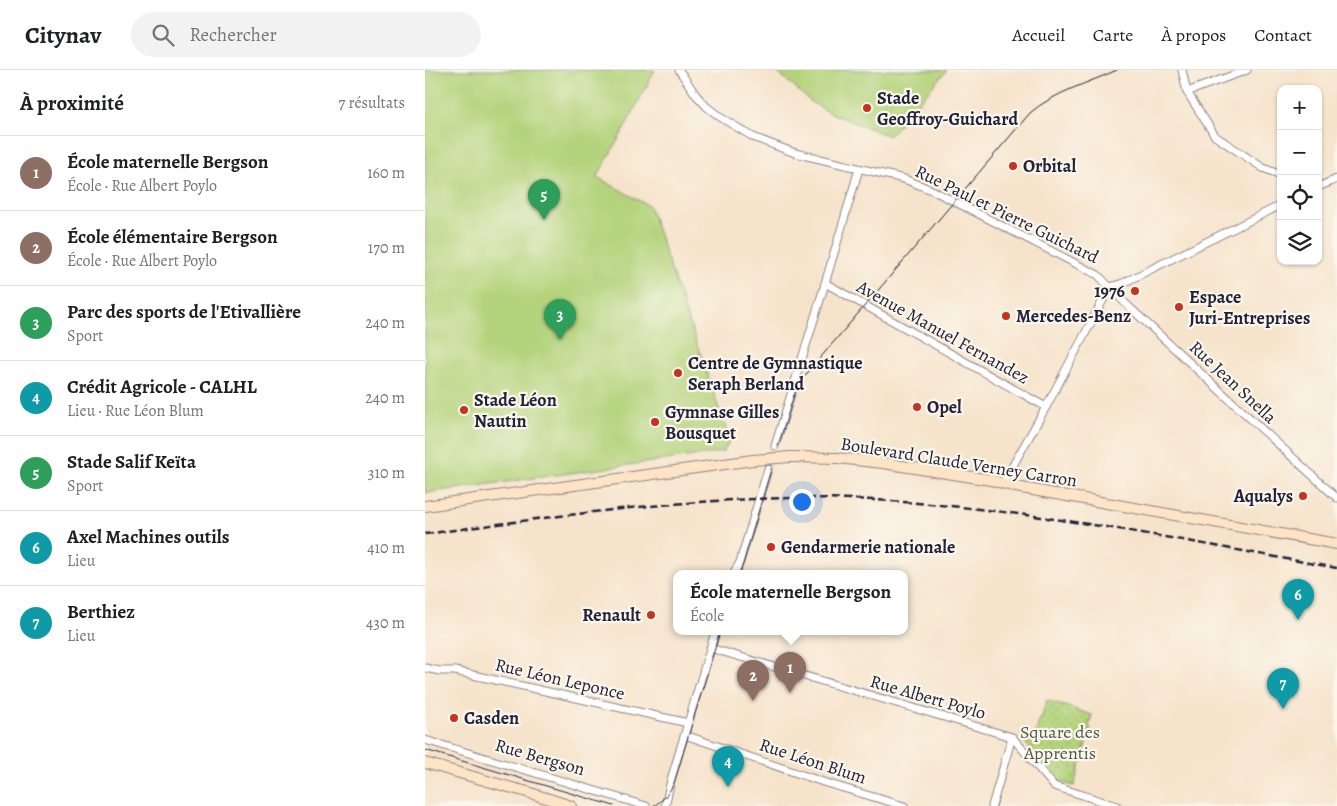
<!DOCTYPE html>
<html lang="fr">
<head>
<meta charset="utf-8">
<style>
	:root { --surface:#fff; --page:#f2f2f2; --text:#202124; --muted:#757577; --line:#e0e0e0; --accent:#c8321e }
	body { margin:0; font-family:Alegreya,serif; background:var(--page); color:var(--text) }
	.controls { position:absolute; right:15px; top:15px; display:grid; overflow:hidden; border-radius:10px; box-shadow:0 1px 4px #0004 }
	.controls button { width:45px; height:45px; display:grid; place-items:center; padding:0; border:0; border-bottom:1px solid var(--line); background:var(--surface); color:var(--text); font:25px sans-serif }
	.you { position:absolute; left:376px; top:431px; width:18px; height:18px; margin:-12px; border:4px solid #fff; border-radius:50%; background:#1a73e8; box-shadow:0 0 0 8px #1a73e833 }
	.badge { display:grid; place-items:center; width:32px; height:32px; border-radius:50%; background:var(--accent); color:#fff; font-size:16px; font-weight:700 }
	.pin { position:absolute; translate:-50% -41px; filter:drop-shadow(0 1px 2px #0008) }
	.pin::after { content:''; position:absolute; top:26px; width:18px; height:15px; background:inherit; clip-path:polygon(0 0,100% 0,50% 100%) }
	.popup { position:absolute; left:248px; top:500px; width:235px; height:65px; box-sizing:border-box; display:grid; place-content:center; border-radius:10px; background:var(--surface); filter:drop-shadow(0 1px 4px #0005); font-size:16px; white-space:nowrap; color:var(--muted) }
	.popup b { font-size:19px; color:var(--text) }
	.popup::after { content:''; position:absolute; left:50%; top:100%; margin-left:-10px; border:10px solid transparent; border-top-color:var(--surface) }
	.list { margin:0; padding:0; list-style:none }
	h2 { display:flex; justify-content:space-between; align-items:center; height:65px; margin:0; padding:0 20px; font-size:21px }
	h2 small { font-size:16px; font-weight:400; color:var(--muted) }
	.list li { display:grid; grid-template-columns:32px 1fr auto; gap:15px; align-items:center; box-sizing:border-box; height:75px; padding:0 20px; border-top:1px solid var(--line) }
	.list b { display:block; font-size:19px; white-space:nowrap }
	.list p { margin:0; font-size:16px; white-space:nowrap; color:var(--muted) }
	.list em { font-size:16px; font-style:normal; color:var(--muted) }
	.icon { flex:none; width:28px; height:28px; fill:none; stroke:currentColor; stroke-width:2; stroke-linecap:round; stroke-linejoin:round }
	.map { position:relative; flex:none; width:912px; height:736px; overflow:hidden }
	header { display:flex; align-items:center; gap:30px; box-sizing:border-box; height:70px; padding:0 25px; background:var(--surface); border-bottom:1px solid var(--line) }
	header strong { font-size:24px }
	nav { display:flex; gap:28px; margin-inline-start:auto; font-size:18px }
	.search { width:350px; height:45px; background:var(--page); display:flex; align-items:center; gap:12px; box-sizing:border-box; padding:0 18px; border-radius:28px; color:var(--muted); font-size:19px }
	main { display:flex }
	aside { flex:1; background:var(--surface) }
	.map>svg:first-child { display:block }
	.green { fill:#b4d37b; stroke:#6b7a5b }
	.park { fill:url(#park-dots); stroke:#6b7a5b }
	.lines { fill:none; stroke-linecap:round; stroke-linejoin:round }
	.street-tunnel { stroke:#ccbcae; stroke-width:7; stroke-dasharray:7 3.5; stroke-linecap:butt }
	.street-casing { stroke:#8c8283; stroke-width:9 }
	.secondary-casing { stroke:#8c8283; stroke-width:12 }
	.street { stroke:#fff; stroke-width:7 }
	.secondary { stroke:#fee4c6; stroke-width:10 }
	.tram { stroke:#22223b; stroke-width:1 }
	.rail { stroke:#22223b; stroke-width:2.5; stroke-dasharray:8 4; stroke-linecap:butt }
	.secondary-bridge-casing { stroke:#8c8283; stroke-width:12; stroke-linecap:butt }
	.secondary-bridge { stroke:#fee4c6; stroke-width:10 }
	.poi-dot { fill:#c8321e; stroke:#fbf7ec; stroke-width:2 }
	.labels { text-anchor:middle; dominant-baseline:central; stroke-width:4.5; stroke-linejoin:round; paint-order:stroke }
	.poi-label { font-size:18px; font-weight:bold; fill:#22223b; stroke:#fbf7ec; text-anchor:start }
	.street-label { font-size:18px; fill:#22223b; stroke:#fbf7ec }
	.park-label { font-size:18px; fill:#4e574e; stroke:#fbf7ec }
</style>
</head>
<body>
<header>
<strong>Citynav</strong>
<div class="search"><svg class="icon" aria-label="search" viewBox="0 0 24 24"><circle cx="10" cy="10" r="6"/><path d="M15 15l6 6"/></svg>Rechercher</div>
<nav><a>Accueil</a><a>Carte</a><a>À propos</a><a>Contact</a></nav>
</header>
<main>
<aside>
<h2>À proximité<small>7 résultats</small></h2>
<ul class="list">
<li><span class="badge" style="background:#8d6e63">1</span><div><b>École maternelle Bergson</b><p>École · Rue Albert Poylo</p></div><em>160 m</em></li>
<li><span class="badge" style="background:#8d6e63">2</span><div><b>École élémentaire Bergson</b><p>École · Rue Albert Poylo</p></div><em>170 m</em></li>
<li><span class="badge" style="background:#2e9e5b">3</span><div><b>Parc des sports de l'Etivallière</b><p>Sport</p></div><em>240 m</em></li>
<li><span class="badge" style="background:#0f9aa8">4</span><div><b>Crédit Agricole - CALHL</b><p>Lieu · Rue Léon Blum</p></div><em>240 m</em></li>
<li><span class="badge" style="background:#2e9e5b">5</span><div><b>Stade Salif Keïta</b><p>Sport</p></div><em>310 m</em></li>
<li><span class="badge" style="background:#0f9aa8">6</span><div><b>Axel Machines outils</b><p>Lieu</p></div><em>410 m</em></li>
<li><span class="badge" style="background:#0f9aa8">7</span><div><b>Berthiez</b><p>Lieu</p></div><em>430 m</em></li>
</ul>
</aside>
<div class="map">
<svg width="912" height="736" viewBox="0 0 912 736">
	<defs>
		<pattern id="park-dots" width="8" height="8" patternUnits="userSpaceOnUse" patternTransform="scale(1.25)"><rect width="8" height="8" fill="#b4d37b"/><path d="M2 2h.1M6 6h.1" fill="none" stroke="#9ab56b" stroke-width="1.8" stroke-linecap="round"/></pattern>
	</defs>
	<rect width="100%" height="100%" fill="#fbf7ec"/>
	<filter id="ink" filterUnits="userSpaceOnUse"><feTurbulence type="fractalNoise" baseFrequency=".02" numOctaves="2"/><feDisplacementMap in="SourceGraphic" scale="10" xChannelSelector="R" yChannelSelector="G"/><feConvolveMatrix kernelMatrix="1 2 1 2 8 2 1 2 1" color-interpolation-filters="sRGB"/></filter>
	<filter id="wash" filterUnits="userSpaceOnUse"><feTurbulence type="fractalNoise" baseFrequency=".0096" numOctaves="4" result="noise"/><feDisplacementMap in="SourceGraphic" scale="20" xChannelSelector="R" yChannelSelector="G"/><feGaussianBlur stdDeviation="1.12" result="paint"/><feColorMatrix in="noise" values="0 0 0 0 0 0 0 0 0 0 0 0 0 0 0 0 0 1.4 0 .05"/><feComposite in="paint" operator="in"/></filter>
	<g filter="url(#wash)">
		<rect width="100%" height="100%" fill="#f6e3cb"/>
		<g class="green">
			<polygon points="0,0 230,0 197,63 172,107 224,136 305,370 298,382 0,423"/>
			<polygon points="350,0 522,0 464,66 405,43 386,32"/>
		</g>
		<polygon class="park" points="622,630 667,645 664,657 666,658 649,716 632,711 598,670 596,663 609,667 615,649 616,649"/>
	</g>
	<g filter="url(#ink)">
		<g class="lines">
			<polyline class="street-tunnel" points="343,399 350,376"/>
			<defs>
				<g id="street">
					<polyline points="254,0 271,25 282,37 295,47 328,67 370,83 479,109 507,120 673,205 700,233 779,306 912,428"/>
					<polyline points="757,0 762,22 790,66 838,98 856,105"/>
					<polyline points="762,22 822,0"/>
					<polyline points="893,117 912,109"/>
					<polyline points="400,213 621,337"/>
					<polyline points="685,217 698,213 856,135"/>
					<polyline points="350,376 396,227 434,99"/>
					<polyline points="578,413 621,337 685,217"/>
					<polyline points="308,504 315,492 343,399"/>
					<polyline points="285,578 587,667 629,716 692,736"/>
					<polyline points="0,598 15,601 30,601 263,653"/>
					<polyline points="260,665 401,713 479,736"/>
					<polyline points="0,670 221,736"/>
					<polyline points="240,736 246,710 290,562"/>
					<polyline points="567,736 587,667"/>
				</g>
				<g id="secondary">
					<polyline points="365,387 412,388 458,393 566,410 591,417 912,474"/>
					<polyline points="0,436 328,390"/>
					<polyline points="0,693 80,716 99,721 146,736"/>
				</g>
			</defs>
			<use href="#street" class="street-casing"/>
			<use href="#secondary" class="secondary-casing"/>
			<use href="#street" class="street"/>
			<use href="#secondary" class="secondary"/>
			<g class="tram">
				<path d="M353,376L369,325L375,313L383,302L605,43C629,22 664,13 692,0"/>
				<polyline points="315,504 346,399"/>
				<polyline points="0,680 189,736"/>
				<path d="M228,736C238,731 244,723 249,713L295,562"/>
			</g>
			<path class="rail" d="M0,464C126,447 254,428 381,428C561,429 736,467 912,498"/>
			<defs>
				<polyline id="secondary-bridge" points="328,390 365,387"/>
			</defs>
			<use href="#secondary-bridge" class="secondary-bridge-casing"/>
			<use href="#secondary-bridge" class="secondary-bridge"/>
		</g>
	</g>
	<g class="poi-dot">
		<circle cx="442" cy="38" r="5"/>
		<circle cx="588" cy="96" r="5"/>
		<circle cx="710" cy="221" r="5"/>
		<circle cx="754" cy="237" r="5"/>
		<circle cx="581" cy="246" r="5"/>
		<circle cx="253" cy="303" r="5"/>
		<circle cx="492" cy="337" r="5"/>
		<circle cx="39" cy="340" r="5"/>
		<circle cx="230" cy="352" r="5"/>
		<circle cx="878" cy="426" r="5"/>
		<circle cx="346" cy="477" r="5"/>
		<circle cx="226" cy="545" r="5"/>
		<circle cx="29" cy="648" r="5"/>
	</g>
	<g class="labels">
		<g class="poi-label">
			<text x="452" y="28">Stade<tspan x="452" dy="21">Geoffroy-Guichard</tspan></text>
			<text x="598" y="96">Orbital</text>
			<text x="700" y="221" text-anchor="end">1976</text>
			<text x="764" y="227">Espace<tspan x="764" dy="21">Juri-Entreprises</tspan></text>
			<text x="591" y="246">Mercedes-Benz</text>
			<text x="263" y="293">Centre de Gymnastique<tspan x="263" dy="21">Seraph Berland</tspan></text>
			<text x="49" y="330">Stade Léon<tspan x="49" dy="21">Nautin</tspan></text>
			<text x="502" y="337">Opel</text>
			<text x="240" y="342">Gymnase Gilles<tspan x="240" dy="21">Bousquet</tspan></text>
			<text x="868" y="426" text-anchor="end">Aqualys</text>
			<text x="356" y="477">Gendarmerie nationale</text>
			<text x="216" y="545" text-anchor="end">Renault</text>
			<text x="39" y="648">Casden</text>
		</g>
		<g class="street-label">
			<text transform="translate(582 144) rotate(26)">Rue Paul et Pierre Guichard</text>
			<text transform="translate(518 262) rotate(29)">Avenue Manuel Fernandez</text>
			<text transform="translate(808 312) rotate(43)">Rue Jean Snella</text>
			<text transform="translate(534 392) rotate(9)">Boulevard Claude Verney Carron</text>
			<text transform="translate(135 609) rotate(13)">Rue Léon Leponce</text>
			<text transform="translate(503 627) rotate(16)">Rue Albert Poylo</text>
			<text transform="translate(115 687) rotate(16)">Rue Bergson</text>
			<text transform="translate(388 691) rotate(18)">Rue Léon Blum</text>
		</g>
		<g class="park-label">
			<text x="635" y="662">Square des<tspan x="635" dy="21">Apprentis</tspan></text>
		</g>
	</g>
</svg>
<div class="controls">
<button>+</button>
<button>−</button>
<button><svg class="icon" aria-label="locate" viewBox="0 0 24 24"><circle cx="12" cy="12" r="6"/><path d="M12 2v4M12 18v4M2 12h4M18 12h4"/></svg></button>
<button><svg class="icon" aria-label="layers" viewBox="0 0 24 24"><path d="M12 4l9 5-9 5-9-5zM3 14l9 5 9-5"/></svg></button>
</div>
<div class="you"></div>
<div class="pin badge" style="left:365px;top:623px;background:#8d6e63">1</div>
<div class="popup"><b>École maternelle Bergson</b>École</div>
<div class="pin badge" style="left:328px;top:631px;background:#8d6e63">2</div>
<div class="pin badge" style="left:135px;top:270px;background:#2e9e5b">3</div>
<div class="pin badge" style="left:303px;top:717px;background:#0f9aa8">4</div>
<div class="pin badge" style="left:119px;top:150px;background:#2e9e5b">5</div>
<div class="pin badge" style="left:873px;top:550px;background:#0f9aa8">6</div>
<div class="pin badge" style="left:858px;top:639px;background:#0f9aa8">7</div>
</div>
</main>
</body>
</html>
